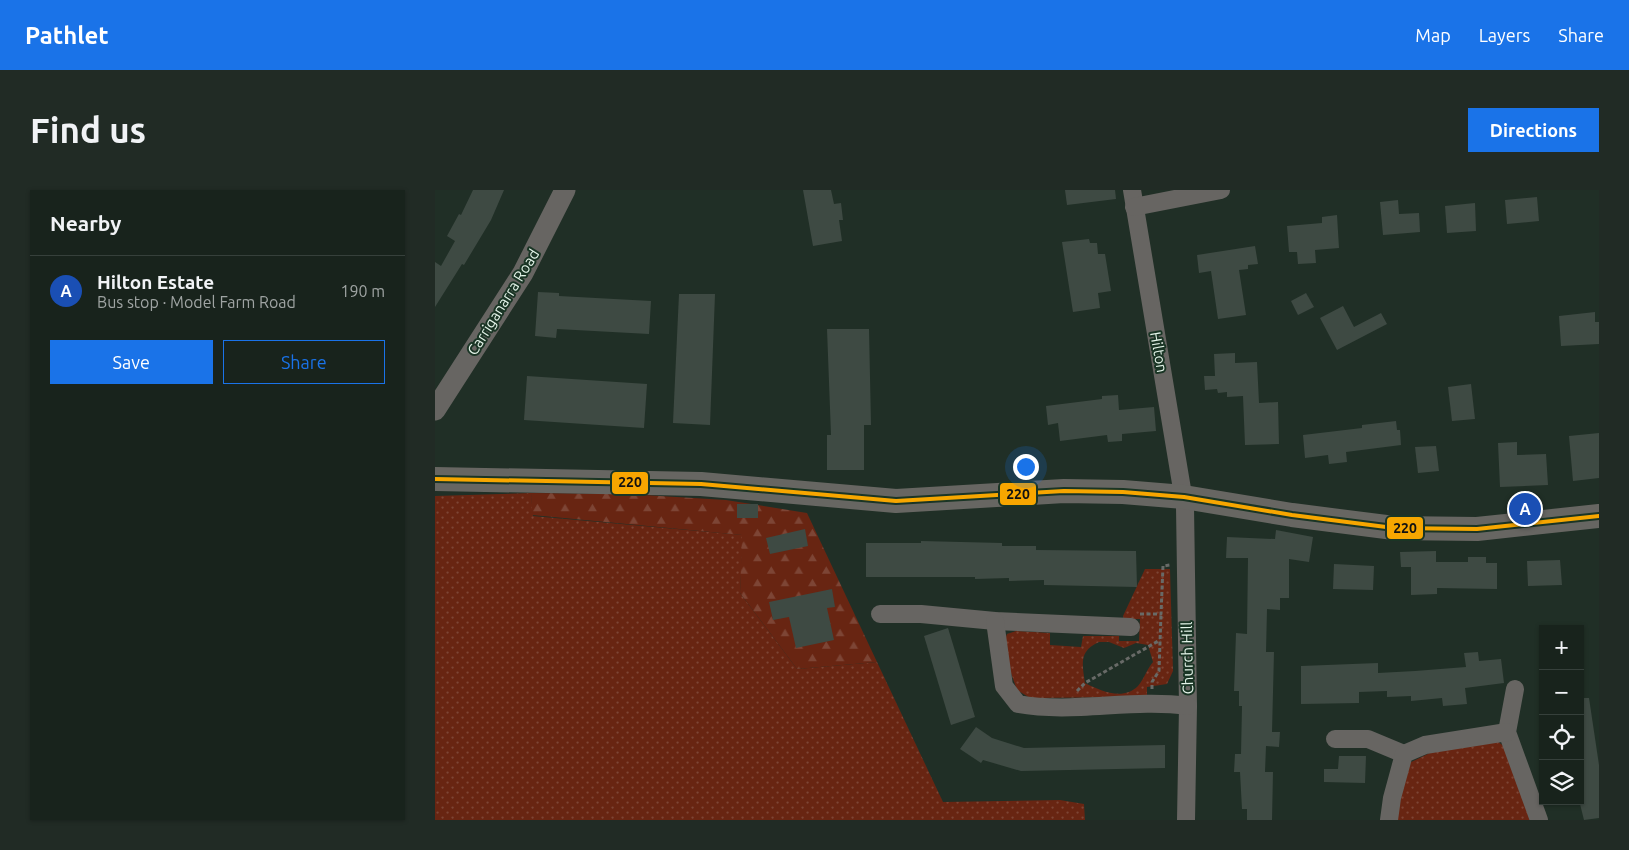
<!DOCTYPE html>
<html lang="en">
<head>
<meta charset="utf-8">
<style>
	:root { --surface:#18231c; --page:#212b25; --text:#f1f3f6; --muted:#9fa4a3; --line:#36403b; --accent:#1a73e8 }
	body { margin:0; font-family:Ubuntu,sans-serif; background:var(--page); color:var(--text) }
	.controls { position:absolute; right:15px; bottom:15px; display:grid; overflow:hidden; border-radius:0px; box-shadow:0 1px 4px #0004 }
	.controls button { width:45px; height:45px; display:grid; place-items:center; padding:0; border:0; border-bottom:1px solid var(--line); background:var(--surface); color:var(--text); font:25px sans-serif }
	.you { position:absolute; left:590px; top:276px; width:18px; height:18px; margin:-12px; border:4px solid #fff; border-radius:50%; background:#1a73e8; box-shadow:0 0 0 8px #1a73e833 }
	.badge { display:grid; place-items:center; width:32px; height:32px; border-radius:50%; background:var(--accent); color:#fff; font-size:16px; font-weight:700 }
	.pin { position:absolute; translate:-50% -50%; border:2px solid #fff; box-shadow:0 1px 5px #0006 }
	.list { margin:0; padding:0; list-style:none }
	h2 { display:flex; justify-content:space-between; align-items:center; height:65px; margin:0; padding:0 20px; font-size:21px }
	h2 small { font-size:16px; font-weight:400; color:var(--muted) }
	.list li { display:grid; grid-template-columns:32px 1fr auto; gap:15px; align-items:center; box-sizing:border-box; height:70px; padding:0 20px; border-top:1px solid var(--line) }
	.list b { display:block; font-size:19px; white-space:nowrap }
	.list p { margin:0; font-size:16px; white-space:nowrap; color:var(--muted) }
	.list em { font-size:16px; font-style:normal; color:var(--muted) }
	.actions { display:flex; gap:10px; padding:15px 20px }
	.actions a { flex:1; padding:11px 0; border:1px solid var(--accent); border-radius:0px; text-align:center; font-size:18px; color:var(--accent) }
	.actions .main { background:var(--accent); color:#fff }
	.icon { flex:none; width:28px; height:28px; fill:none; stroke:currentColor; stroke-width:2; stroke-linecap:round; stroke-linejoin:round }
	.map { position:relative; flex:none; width:1164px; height:630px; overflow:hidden; border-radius:0px }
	header { display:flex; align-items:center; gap:30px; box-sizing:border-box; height:70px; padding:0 25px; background:var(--accent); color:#fff }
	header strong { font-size:24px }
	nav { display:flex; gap:28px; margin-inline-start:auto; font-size:18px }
	.intro { display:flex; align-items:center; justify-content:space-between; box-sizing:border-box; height:120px; padding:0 30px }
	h1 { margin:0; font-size:35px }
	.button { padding:12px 22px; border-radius:0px; background:var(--accent); color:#fff; font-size:18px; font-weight:700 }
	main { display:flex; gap:30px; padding:0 30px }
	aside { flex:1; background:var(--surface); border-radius:0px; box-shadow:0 1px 4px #0004 }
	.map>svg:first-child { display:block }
	.grass { fill:url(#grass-dots); fill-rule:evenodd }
	.forest { fill:url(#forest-firs) }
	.building { fill:#3e4a43 }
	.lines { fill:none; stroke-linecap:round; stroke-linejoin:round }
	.path { stroke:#686a67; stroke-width:3; stroke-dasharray:4 2.5; stroke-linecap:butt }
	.minor { stroke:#676562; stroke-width:18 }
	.tertiary { stroke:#676562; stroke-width:21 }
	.secondary { stroke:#676662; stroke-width:24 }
	.bus-1-casing { stroke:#1a3525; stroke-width:8 }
	.bus-1 { stroke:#f7a600; stroke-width:4 }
	.labels { text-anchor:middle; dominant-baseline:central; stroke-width:4; stroke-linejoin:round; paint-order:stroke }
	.street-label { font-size:15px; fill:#e5f5ea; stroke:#1a3525 }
	.line-badge { stroke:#1a3525; stroke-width:2 }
	.pale-badge-label { font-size:14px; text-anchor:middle; font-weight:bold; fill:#111 }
</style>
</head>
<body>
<header>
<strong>Pathlet</strong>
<nav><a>Map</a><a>Layers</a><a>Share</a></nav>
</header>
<div class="intro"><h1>Find us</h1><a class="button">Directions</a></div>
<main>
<aside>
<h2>Nearby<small></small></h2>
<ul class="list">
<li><span class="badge" style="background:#1a4fb4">A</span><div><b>Hilton Estate</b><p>Bus stop · Model Farm Road</p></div><em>190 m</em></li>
</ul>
<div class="actions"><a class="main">Save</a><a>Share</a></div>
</aside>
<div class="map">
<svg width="1164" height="630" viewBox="0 0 1164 630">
	<defs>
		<pattern id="grass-dots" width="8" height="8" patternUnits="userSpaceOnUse" patternTransform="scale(1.25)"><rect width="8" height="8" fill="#682512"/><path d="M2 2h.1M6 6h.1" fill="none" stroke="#7d4535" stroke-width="1.8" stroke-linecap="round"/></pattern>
		<pattern id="forest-firs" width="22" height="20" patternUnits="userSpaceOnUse" patternTransform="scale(1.25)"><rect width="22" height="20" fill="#682512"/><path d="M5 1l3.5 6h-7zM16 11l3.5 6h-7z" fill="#7d4535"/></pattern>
	</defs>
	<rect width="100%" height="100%" fill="#202f26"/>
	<g class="grass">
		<polygon points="96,303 98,326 308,345 305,403 362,479 442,472 508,612 625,610 649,614 650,630 0,630 0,306"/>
		<path d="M710,379H735L738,481L732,494L712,497V507L595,508L582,500L567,458L572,444L581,441L615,443V455L646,457L648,446H684V451H704L705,429H689L688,426ZM664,452H674L689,458L701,453L713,455L718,472C712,479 709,489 703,496C688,511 666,501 650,493C647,473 644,461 664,452Z"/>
		<polygon points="1061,550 1071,558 1095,630 954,630 970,575 1003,559"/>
	</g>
	<polygon class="forest" points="96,303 192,304 291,310 372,323 442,472 362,479 305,403 307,345 97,325"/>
	<g class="building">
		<polygon points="38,0 69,0 56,30 29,75 27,74 0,117 0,72 6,76 20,51 12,46 24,24 26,25"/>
		<polygon points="368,0 396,0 399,14 406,13 408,30 404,30 407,51 378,56"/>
		<polygon points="630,0 680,0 681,9 632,15"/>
		<polygon points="1102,7 1104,31 1072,34 1070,10"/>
		<polygon points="963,10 964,24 984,23 985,42 948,45 945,12"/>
		<polygon points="1040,13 1041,41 1012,43 1010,16"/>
		<polygon points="902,25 904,58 880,60 881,73 863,74 862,62 854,62 852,36 887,33 887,27"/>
		<polygon points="654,49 655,53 662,53 663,64 670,64 676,101 663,103 665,118 638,122 627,52"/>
		<polygon points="820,56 823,74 813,75 813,79 804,80 811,125 783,129 776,81 764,83 762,65"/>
		<polygon points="103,102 124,103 124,106 216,111 214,144 122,139 121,148 100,146"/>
		<polygon points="871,103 879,117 863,125 856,111"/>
		<polygon points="244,104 280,104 275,235 238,233"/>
		<polygon points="908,116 919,137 946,123 952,134 902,160 885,128"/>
		<polygon points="1160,122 1160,132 1164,132 1164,154 1126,156 1124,126"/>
		<polygon points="392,139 434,139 436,235 429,235 429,280 392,280 392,245 396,245"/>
		<polygon points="800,163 800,173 822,172 824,213 843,212 844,254 810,255 808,206 792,207 792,202 783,203 782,199 770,200 769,186 780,186 779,164"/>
		<polygon points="92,186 212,194 209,238 89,230"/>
		<polygon points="1036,194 1040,229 1017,231 1013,197"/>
		<polygon points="683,205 684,220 719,217 721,241 687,244 687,251 673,252 672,245 625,251 623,233 613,235 611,216 667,209 667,206"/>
		<polygon points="961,231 962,240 965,240 966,255 911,262 912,272 894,274 893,265 870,268 868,245 927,238 927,235"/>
		<polygon points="1164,243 1164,288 1138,291 1134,246"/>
		<polygon points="1082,252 1082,265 1111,264 1113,295 1065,297 1063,253"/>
		<polygon points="1001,256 1004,281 983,283 980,257"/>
		<rect x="302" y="314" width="21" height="14"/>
		<polygon points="370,339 373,356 335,364 331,348"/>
		<polygon points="841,340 878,347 874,372 854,369 854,408 845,408 845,420 832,419 831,462 839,462 837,542 845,542 844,557 831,556 830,582 838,582 837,630 812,630 812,619 807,619 805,582 799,582 800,564 806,564 807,516 804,516 804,501 799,501 801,443 812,444 813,368 791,368 792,347 840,349"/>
		<polygon points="486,351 567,353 567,356 601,356 601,360 701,361 702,397 609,395 609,390 574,391 574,388 540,389 540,387 431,387 431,353 486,353"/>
		<polygon points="1001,361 1001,372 1033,372 1033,367 1051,367 1051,373 1062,373 1062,399 1002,398 1002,404 976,405 976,377 966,377 965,362"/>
		<polygon points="1125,370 1127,395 1093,396 1092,371"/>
		<polygon points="899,374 939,376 938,400 898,399"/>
		<polygon points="397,399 400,417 392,418 399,450 361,458 354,427 338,430 334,412"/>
		<polygon points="513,438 540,527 516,535 489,446"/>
		<polygon points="1043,462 1044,471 1066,469 1069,493 1030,498 1032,514 1008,516 1007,508 976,511 976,506 952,507 952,501 924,502 924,513 866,514 866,476 943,473 943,483 980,481 1031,477 1029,463"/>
		<polygon points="1145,508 1154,508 1164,575 1164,628 1149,630 1145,614"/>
		<polygon points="541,537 557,548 589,558 730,555 730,578 586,581 548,570 546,573 525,559"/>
		<polygon points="904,566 931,566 930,593 889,592 889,579 903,579"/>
	</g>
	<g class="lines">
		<g class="path">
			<polyline points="705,424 726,424 728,376 735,375"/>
			<polyline points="717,499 717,492 724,481 726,424"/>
			<polyline points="642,501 650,493 725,450"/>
		</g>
		<g class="minor">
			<polyline points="697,0 750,317 753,516 751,630"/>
			<polyline points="699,17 786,0"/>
			<polyline points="445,424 486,424 560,431 696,437"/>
			<path d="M560,431L569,496L583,514C639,524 697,508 753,516"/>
			<polyline points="1080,499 1072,542 1104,630"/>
			<polyline points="900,549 933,549 969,564"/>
			<polyline points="954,630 957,608 969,564 990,555 1072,542"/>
		</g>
		<polyline class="tertiary" points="0,220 88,83 130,0"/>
		<polyline class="secondary" points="0,289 266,294 461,311 629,301 688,302 749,307 857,325 959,338 1042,339 1164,326"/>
		<defs>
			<polyline id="bus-1" points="0,289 266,294 461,311 629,301 688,302 749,307 857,325 959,338 1042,339 1164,326"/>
		</defs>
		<use href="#bus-1" class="bus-1-casing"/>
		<use href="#bus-1" class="bus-1"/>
	</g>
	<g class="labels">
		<g class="street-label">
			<text transform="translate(68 112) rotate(-58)">Carriganarra Road</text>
			<text transform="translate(724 162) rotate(80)">Hilton</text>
			<text transform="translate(752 468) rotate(-91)">Church Hill</text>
		</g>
	</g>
	<g class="line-badge">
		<rect x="176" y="281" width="38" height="24" rx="5" fill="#f7a600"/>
		<rect x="564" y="292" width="38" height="24" rx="5" fill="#f7a600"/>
		<rect x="951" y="326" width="38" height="24" rx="5" fill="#f7a600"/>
	</g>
	<g class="pale-badge-label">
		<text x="195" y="297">220</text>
		<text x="583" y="309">220</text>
		<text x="970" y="343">220</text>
	</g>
</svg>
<div class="controls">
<button>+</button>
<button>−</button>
<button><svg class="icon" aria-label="locate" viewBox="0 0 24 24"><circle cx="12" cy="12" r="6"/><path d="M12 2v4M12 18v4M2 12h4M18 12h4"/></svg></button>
<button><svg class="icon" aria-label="layers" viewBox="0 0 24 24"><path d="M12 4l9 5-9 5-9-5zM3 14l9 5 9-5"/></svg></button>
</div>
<div class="you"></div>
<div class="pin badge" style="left:1090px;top:319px;background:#1a4fb4">A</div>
</div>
</main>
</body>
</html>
